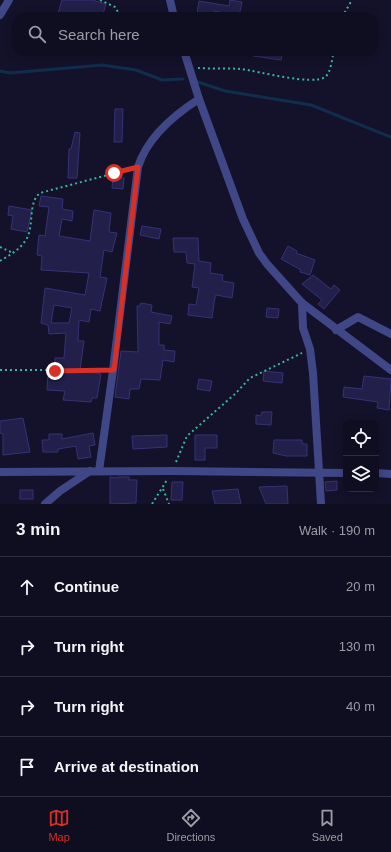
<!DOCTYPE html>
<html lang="en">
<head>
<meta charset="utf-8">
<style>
	:root { --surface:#0e0e20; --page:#1c1c2d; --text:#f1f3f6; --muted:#9b9ca5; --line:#2e2e3e; --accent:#d93025 }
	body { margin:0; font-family:Helvetica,sans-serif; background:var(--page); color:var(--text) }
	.controls { position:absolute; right:12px; bottom:12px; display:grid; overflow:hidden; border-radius:8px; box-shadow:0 2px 10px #0003 }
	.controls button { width:36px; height:36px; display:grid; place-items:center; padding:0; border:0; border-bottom:1px solid var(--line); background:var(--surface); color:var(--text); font:20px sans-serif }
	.stop { position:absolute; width:12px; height:12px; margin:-9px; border:3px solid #d93025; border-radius:50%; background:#fff }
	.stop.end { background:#d93025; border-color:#fff; box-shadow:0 1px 4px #0008 }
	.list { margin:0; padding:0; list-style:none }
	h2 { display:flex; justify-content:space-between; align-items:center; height:52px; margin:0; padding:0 16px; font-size:17px }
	h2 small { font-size:13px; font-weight:400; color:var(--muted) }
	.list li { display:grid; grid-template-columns:26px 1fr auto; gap:12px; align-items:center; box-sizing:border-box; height:60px; padding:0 16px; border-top:1px solid var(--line) }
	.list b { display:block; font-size:15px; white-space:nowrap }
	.list em { font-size:13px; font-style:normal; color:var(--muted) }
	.icon { flex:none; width:22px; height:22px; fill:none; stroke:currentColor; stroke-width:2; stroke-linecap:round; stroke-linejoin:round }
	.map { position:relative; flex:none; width:391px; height:504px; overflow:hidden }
	.search { position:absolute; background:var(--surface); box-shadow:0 2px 10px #0003; left:12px; right:12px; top:12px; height:44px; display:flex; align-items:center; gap:10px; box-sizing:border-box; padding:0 14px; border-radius:16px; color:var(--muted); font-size:15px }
	.sheet { height:292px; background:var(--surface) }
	nav { display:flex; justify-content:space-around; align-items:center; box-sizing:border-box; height:56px; border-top:1px solid var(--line); background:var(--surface); font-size:11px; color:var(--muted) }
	nav a { display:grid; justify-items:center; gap:2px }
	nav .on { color:var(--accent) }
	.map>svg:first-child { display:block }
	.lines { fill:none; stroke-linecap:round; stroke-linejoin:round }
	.stream { stroke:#102e4c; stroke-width:3 }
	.building { fill:#221f4a; stroke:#363275; fill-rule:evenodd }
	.path { stroke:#37b79e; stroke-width:2; stroke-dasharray:2 3; stroke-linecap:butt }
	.street { stroke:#404787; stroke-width:8 }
	.route { stroke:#d93025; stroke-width:5 }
</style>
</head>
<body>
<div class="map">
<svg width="391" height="504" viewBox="0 0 391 504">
	<rect width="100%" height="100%" fill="#13122a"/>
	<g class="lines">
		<g class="stream">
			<polyline points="0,71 10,73 102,65 136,70 162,80 183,79"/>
			<polyline points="198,82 225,91 311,105 391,137"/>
		</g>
	</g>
	<g class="building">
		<polygon points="62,0 92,0 106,4 102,17 57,17"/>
		<polygon points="230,0 242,2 239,16 214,11 213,17 197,14 199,1 229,6"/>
		<polygon points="253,51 283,51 281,60 253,56"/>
		<polygon points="115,109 123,109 122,142 114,142"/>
		<polygon points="75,132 80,133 77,178 68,178 69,149 71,149"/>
		<polygon points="113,177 124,178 123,189 112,188"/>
		<path d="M41,196L63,199L62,209L73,211L72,221L62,219L59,236L90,241L94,210L111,213L109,232L117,233L112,252L104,250L100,277L107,278L100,311L91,309L89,322L79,320L78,341H84L80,370L101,374L97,398H92L91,402L63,400L65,391L47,390L48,372L54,373L55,358H64L66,333L49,334L48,325L41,323L45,288L85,295L89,273L41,270L42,256L37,255L39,235L45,236L49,207L39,206ZM54,305L72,308L69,323H51Z"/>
		<polygon points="9,206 32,210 27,232 11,229 13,216 8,215"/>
		<polygon points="142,226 161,229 159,239 140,235"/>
		<polygon points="173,238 198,238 199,261 211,263 210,273 223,275 222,281 234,283 232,298 216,295 215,297 212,318 188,315 189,304 196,305 199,288 192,287 195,264 187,263 186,252 174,252"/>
		<polygon points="288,246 297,251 296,253 315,260 310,275 300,272 301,270 281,259"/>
		<polygon points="313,275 331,289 334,285 340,290 324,309 318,304 322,300 302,284"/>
		<polygon points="141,303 152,305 151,312 172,316 170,324 159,322 159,345 164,345 164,350 175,351 174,362 163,360 160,380 141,379 139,389 130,389 129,399 115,397 121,351 138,352 137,306 140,306"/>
		<polygon points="267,308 279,309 278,318 266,317"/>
		<polygon points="264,371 283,373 282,383 263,381"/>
		<polygon points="364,376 391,379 389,410 377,408 378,402 343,397 344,387 362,389"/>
		<polygon points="199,379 212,381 210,391 197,389"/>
		<polygon points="262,412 272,412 271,425 256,424 256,415 261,416"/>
		<polygon points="23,418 30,452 3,455 3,434 0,433 0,421"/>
		<polygon points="93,433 95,445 89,446 91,457 78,459 76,446 58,449 58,452 43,452 42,440 49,440 49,434 62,434 62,439"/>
		<polygon points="167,435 167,447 133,449 132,436"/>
		<polygon points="195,435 217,435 217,448 205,448 205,460 195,460"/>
		<polygon points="274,440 302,440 302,444 307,444 307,456 286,456 273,453"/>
		<polygon points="110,477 118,478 118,477 129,477 129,480 137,480 136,503 110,504"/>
		<polygon points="337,481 337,490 326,491 325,482"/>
		<polygon points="172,482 183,482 182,500 171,500"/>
		<polygon points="287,486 288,504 266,504 259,487"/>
		<polygon points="238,489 241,504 215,504 212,491"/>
		<rect x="20" y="490" width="13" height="9"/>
	</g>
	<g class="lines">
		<g class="path">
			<polyline points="100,0 115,7 121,17"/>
			<polyline points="342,17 352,0"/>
			<path d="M198,68C212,69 227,68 241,69C258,71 312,86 325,77C331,73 332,58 334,51"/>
			<polyline points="0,247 13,253"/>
			<path d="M0,261C10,255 21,249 27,238C34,225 28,202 40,193L130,169"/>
			<polyline points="0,370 105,370"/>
			<polyline points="176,462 187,436 235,394 250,378 302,353"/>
			<polyline points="163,489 169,504"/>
			<polyline points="152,504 167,480"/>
		</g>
		<g class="street">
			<polyline points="170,0 174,17"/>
			<polyline points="0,15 9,0"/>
			<polyline points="184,51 199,99 243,219 259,253 267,264 302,303 391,370"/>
			<polyline points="302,303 303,328 310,349 313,373 321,504"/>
			<polyline points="336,330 358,317 391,334"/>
			<path d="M99,471L113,370L138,167C147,138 174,115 199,99"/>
			<polyline points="0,472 173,471 346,473"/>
			<polyline points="376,473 391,474"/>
			<polyline points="45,504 60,491 90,471"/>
		</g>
	</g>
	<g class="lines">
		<polyline class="route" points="55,371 114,370 138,167 114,173"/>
	</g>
</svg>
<div class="controls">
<button><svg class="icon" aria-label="locate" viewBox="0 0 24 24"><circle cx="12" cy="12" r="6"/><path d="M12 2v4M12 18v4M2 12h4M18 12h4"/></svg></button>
<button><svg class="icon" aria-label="layers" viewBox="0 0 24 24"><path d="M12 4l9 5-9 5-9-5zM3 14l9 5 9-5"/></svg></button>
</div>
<div class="stop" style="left:114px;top:173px"></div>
<div class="stop end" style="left:55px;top:371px"></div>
<div class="search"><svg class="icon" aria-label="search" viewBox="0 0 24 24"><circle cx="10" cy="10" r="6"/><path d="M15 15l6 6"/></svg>Search here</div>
</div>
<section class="sheet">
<h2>3 min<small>Walk · 190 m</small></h2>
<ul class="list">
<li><svg class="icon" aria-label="ahead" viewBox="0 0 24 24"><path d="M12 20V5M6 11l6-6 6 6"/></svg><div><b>Continue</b></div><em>20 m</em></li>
<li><svg class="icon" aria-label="right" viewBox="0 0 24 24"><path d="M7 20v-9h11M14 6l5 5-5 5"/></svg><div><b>Turn right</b></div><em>130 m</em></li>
<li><svg class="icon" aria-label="right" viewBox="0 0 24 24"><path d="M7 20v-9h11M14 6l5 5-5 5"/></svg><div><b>Turn right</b></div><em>40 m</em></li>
<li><svg class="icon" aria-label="arrive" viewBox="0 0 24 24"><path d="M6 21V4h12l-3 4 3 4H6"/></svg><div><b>Arrive at destination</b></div></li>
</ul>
</section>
<nav>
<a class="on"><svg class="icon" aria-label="map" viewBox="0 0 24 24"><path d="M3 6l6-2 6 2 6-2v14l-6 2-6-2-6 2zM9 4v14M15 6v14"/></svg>Map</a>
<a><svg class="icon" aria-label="directions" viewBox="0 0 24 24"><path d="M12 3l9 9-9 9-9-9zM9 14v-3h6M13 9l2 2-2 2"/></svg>Directions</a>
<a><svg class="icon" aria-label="saved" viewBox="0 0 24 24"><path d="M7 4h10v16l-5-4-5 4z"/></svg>Saved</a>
</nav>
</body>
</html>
